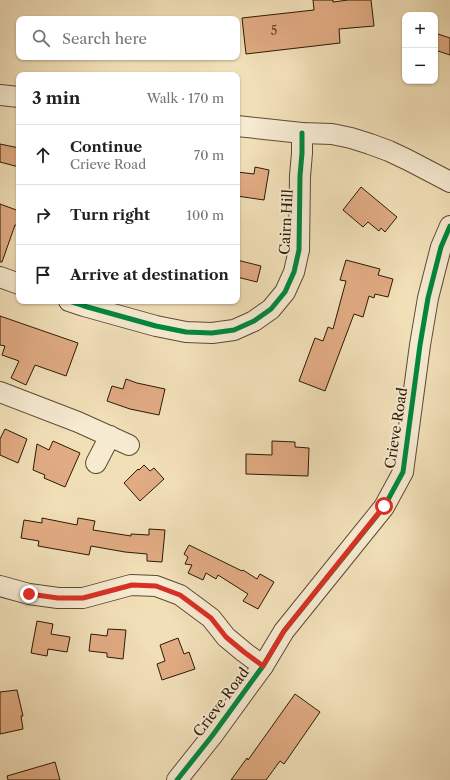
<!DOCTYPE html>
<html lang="en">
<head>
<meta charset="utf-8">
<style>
	:root { --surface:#fff; --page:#f2f2f2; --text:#202124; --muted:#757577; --line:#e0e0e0 }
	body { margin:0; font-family:"Libre Caslon Text",serif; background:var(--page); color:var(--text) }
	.controls { position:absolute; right:12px; top:12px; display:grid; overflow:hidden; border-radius:8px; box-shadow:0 1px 3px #0004 }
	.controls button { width:36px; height:36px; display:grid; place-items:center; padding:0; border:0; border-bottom:1px solid var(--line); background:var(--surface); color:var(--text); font:20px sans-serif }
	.stop { position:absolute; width:12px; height:12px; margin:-9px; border:3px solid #d93025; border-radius:50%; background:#fff }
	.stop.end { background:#d93025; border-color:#fff; box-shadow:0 1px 4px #0008 }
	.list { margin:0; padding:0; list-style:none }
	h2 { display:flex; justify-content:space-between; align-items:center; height:52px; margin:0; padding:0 16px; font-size:17px }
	h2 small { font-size:13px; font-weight:400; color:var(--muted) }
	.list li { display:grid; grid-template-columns:26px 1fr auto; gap:12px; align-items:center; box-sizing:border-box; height:60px; padding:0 16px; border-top:1px solid var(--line) }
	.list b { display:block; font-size:15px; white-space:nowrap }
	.list p { margin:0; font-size:13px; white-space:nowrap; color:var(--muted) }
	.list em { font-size:13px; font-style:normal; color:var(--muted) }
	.icon { flex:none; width:22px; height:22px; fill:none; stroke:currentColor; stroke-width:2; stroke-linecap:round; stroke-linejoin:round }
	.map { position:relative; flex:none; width:450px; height:780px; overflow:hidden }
	.search { position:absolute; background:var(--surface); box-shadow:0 1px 3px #0004; left:16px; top:16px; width:224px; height:44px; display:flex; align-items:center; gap:10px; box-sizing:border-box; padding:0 14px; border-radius:8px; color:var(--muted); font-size:15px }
	.panel { position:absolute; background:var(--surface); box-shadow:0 1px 3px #0004; left:16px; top:72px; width:224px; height:232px; border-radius:8px }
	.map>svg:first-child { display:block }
	.building { fill:#e1ab83; stroke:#2a1a02 }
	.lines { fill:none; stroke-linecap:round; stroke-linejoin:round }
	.minor-casing { stroke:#5c4b30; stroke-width:22 }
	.minor { stroke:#f6ead1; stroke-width:20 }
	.cycleway-casing { stroke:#f6ead1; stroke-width:8 }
	.cycleway { stroke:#00873e; stroke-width:5 }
	.route { stroke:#d93025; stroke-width:5 }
	.labels { text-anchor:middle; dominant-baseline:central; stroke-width:4; stroke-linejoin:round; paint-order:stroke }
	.number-label { font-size:12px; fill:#583e22 }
	.street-label { font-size:14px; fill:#2a1a02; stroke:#f6ead1 }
</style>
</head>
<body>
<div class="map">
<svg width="450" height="780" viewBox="0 0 450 780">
	<rect width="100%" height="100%" fill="#f1dfb8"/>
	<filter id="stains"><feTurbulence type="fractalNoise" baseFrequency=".005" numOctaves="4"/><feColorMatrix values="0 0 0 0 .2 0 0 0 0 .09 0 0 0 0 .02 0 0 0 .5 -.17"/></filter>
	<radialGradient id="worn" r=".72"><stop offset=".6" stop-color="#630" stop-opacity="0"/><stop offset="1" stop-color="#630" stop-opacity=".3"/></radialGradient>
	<g class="building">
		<polygon points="313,0 333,0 333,2 348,0 371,0 374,26 339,29 340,43 246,54 242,18 314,10"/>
		<polygon points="435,33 450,38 450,55 435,50"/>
		<polygon points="0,144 19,148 19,167 0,162"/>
		<polygon points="255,167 269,170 264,200 237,196 237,172 254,174"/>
		<polygon points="361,187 397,217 385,232 381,228 379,231 368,222 363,227 343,210"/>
		<polygon points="0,204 19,211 19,226 15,225 2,262 0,262"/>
		<polygon points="237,260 261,266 257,282 237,277"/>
		<polygon points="346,260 380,269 378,275 393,279 388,297 375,294 374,298 369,296 363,317 354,314 325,391 299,381 315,338 323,341 328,327 333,329 346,281 340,280"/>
		<polygon points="0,316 78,343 66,376 35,365 26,385 11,378 19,361 2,355 5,346 0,345"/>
		<polygon points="126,379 137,383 165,389 159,415 130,409 107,401 112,386 123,389"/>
		<polygon points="5,429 27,439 18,463 0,455 0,439"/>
		<polygon points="53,441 80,453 65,487 44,478 45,475 33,470 37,444 49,450"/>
		<polygon points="272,441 295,442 295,447 309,448 308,476 246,474 246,454 272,455"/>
		<polygon points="144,465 150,471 154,468 164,479 140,501 124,483 138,469 139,470"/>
		<polygon points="42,518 77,525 78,518 95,521 93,530 131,536 131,534 149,535 149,529 165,530 162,562 147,561 147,554 125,552 91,546 89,555 38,546 39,541 21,538 24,520 42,523"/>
		<polygon points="189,545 242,571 243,570 257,579 260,574 274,582 258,609 243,601 248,594 218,575 216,579 206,573 203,580 188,573 192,565 185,564 188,557 184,554"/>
		<polygon points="37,621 53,624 51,634 70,637 67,652 48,649 47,656 31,653"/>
		<polygon points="108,629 126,630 123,659 107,657 107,653 89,651 91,634 107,636"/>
		<polygon points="178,638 184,654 189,652 195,669 162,680 157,664 165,661 160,645"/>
		<polygon points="17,690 23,716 21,716 23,729 0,734 0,692"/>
		<polygon points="295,694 320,712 284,764 280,761 266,780 231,780 247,758 248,760"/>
		<polygon points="55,762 60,780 8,780 7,776"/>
	</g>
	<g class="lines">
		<defs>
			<g id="minor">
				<polyline points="0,95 19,97"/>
				<polyline points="237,126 302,133 332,134 351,138 370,144 389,151 408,160 450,182"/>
				<polyline points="0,277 19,284"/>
				<polyline points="69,301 84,306 156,326 186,332 212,333 234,330 254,321 271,309 285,292 294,272 299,250 300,176 302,153 302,133"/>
				<polyline points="0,392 78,422 129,445"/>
				<polyline points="96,463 110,436"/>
				<polyline points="0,586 29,594 58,598 83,598 131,585 156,586 180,595 211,618 226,637 244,652 263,666"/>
				<polyline points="177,780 212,736 263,666 284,631 384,507 403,472 420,345 428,298 441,247 450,226"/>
			</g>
		</defs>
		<use href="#minor" class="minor-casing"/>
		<use href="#minor" class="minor"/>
		<defs>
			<g id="cycleway">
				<polyline points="69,301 84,306 156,326 186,332 212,333 234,330 254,321 271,309 285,292 294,272 299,250 300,176 302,153 302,133"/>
				<polyline points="177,780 212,736 263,666 284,631 384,507 403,472 420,345 428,298 441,247 450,226"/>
			</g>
		</defs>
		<use href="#cycleway" class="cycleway-casing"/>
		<use href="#cycleway" class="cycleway"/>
	</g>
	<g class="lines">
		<polyline class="route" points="29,594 58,598 83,598 132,585 156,586 180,595 211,618 226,637 244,652 263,666 284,631 384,506"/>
	</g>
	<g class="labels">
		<g class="number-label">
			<text x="274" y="30">5</text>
		</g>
		<g class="street-label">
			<text transform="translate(286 222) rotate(-87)">Cairn Hill</text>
			<text transform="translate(396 428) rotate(-81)">Crieve Road</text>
			<text transform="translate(221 702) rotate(-53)">Crieve Road</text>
		</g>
	</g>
	<rect width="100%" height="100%" filter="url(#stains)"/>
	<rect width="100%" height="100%" fill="url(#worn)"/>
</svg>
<div class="controls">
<button>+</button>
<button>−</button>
</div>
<div class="stop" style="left:384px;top:506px"></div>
<div class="stop end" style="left:29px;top:594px"></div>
<div class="search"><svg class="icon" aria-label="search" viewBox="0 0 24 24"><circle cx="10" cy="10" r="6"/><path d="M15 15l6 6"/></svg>Search here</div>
<section class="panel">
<h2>3 min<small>Walk · 170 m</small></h2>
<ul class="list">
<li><svg class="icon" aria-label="ahead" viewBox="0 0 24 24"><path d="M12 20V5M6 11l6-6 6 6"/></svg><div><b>Continue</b><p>Crieve Road</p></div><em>70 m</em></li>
<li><svg class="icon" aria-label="right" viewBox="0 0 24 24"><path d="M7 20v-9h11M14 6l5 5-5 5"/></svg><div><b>Turn right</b></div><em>100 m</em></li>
<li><svg class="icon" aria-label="arrive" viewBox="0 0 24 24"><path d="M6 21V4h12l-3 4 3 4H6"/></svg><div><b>Arrive at destination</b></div></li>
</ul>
</section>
</div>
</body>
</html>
